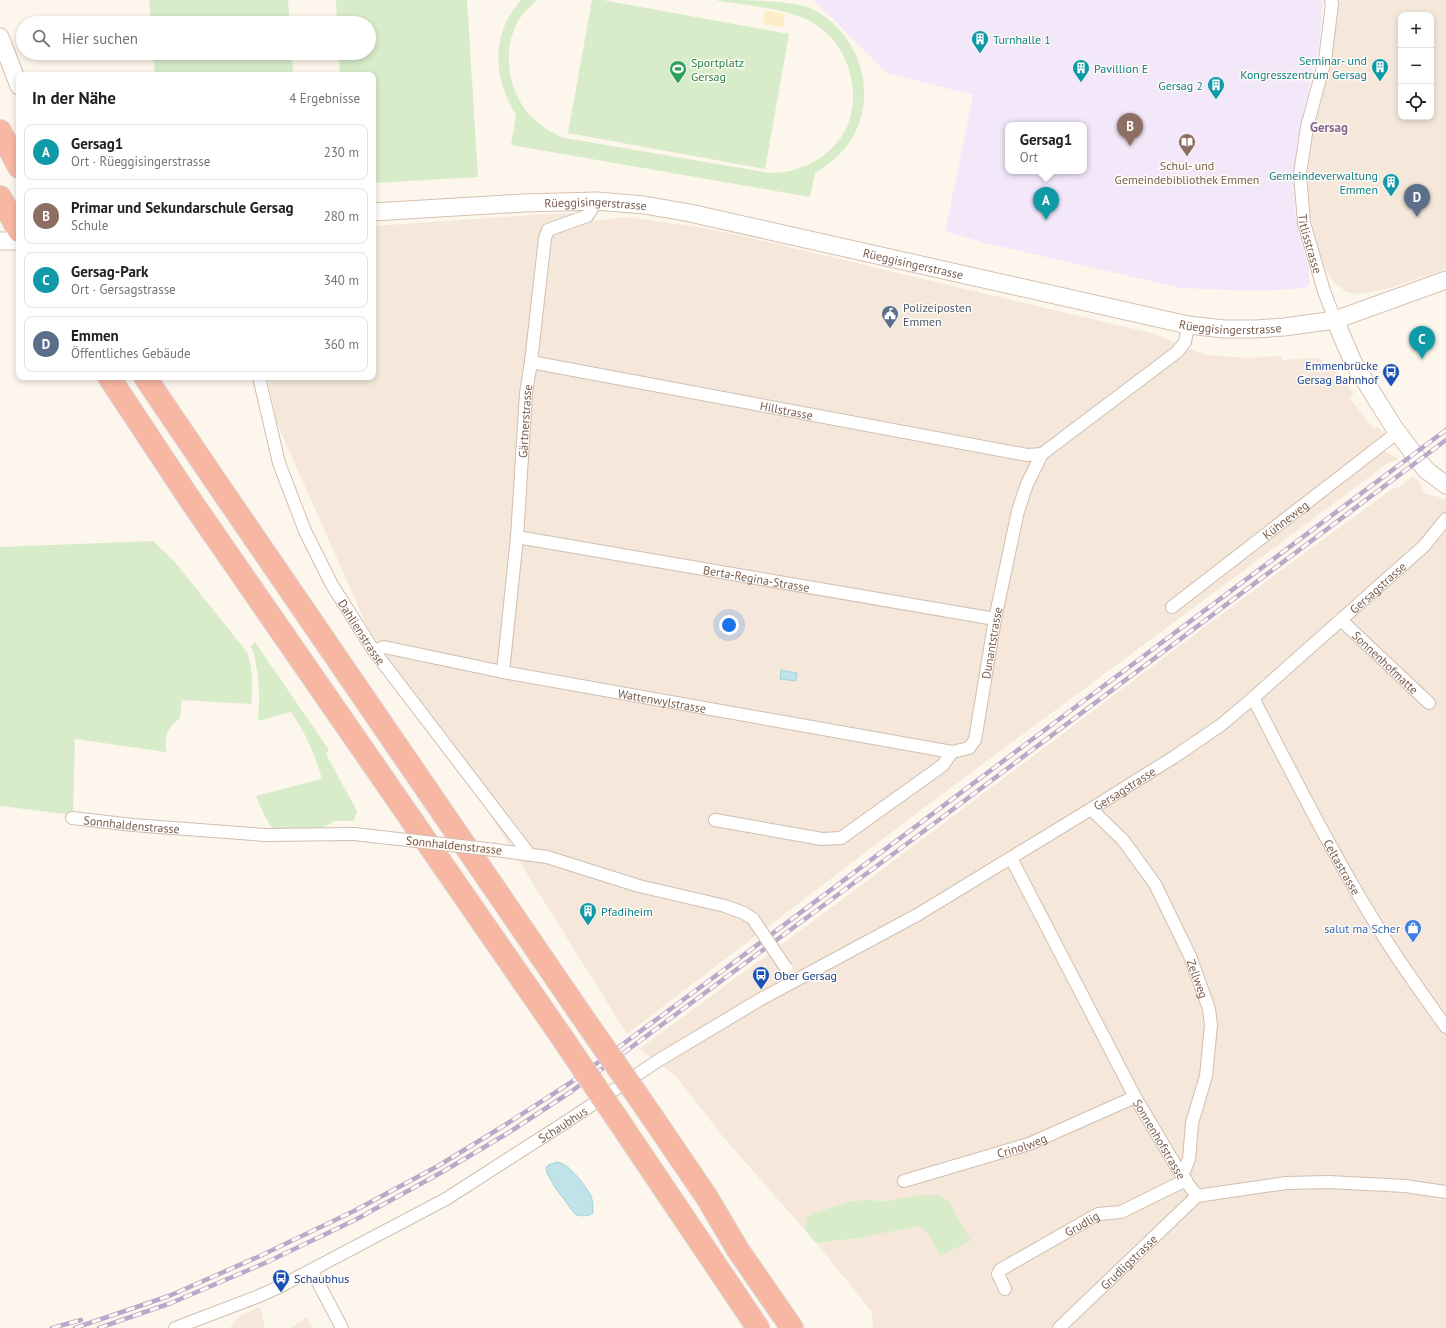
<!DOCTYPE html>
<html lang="de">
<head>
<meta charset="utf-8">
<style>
	:root { --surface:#fff; --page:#f2f2f2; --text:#202124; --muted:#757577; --line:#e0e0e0; --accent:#2563eb }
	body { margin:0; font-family:"PT Sans",sans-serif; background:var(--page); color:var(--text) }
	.controls { position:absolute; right:12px; top:12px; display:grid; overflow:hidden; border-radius:8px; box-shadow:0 2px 6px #0003 }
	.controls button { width:36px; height:36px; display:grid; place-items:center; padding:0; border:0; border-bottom:1px solid var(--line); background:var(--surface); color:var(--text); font:20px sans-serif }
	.you { position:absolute; left:729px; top:625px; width:14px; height:14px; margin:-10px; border:3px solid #fff; border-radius:50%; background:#1a73e8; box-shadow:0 0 0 6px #1a73e833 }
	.badge { display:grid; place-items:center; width:26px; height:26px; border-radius:50%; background:var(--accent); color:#fff; font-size:13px; font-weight:700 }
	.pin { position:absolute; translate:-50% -33px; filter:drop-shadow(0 1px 2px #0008) }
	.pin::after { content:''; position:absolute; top:21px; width:14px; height:12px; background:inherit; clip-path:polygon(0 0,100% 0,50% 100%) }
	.popup { position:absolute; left:1005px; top:122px; width:82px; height:52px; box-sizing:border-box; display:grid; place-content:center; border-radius:8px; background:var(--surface); filter:drop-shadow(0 1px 3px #0005); font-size:13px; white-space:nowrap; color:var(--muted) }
	.popup b { font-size:15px; color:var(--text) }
	.popup::after { content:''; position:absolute; left:50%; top:100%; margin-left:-8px; border:8px solid transparent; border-top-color:var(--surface) }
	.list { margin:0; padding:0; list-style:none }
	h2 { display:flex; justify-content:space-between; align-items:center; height:52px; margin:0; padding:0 16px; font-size:17px }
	h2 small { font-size:13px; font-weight:400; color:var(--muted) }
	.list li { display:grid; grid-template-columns:26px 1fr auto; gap:12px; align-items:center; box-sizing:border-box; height:56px; margin:0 8px 8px; padding:0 8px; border:1px solid var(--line); border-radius:8px }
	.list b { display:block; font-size:15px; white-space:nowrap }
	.list p { margin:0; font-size:13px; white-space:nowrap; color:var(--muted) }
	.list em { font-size:13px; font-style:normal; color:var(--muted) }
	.icon { flex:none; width:22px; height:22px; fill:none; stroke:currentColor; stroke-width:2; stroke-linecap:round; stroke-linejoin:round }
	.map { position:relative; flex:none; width:1446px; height:1328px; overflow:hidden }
	.search { position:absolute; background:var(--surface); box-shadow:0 2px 6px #0003; left:16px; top:16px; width:360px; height:44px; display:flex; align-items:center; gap:10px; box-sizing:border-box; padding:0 14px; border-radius:22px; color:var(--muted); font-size:15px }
	.panel { position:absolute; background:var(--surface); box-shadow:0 2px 6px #0003; left:16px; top:72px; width:360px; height:308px; border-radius:8px }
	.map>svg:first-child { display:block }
	.residential { fill:#f5e8da; fill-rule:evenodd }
	.education { fill:#f3e8fa; fill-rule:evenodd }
	.green { fill:#d8ecc9 }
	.sand { fill:#fcefc7 }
	.water { fill:#bfe3e8; stroke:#a5d3da }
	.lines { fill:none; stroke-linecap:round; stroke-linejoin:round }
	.street-casing { stroke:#d1beb0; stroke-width:14 }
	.secondary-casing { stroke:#d6c0b0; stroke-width:19 }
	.highway-casing { stroke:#dad1cd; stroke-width:24 }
	.street { stroke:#fff; stroke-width:12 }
	.secondary { stroke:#fff; stroke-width:17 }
	.highway { stroke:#f7b7a3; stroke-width:22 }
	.rail-casing { stroke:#b9a8c9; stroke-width:4.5 }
	.rail { stroke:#fffaf3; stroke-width:3; stroke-dasharray:9; stroke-linecap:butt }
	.street-bridge-casing { stroke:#d1beb0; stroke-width:14; stroke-linecap:butt }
	.highway-bridge-casing { stroke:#dad1cd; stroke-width:24; stroke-linecap:butt }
	.street-bridge { stroke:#fff; stroke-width:12 }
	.highway-bridge { stroke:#f7b7a3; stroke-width:22 }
	.labels { text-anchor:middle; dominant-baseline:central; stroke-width:3; stroke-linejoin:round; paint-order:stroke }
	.culture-label { font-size:12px; fill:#0d838f; stroke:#fffaf3; text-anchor:start }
	.leisure-label { font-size:12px; fill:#27864d; stroke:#fffaf3; text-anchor:start }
	.education-label { font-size:12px; fill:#785e54; stroke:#fffaf3 }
	.street-label { font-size:12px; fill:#7a5c4d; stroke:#fffaf3 }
	.service-label { font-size:12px; fill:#4e5e75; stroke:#fffaf3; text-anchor:start }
	.transit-label { font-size:12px; fill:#164399; stroke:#fffaf3; text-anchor:start }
	.shop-label { font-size:12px; fill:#366cbe; stroke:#fffaf3; text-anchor:end }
	.neighbourhood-label { font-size:13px; font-weight:bold; fill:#846695; stroke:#fffaf3 }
</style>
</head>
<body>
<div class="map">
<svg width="1446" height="1328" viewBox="0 0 1446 1328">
	<rect width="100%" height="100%" fill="#fdf6ec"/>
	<g class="residential">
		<path d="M1336,0H1446V269L1387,289L1357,294L1346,292L1333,281L1324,265L1313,231L1308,195L1307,174L1314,127L1331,61ZM1401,15H1431V117H1401Z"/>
		<polygon points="571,213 596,221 628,217 704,228 747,237 1155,334 1197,352 1207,355 1249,358 1281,356 1282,360 1313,358 1320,359 1336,372 1354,393 1349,397 1374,429 1378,426 1383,432 1385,435 1383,450 1399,459 1388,463 1235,577 921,810 627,1034 494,821 367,626 276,421 268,377 373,377 373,226 533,215"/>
		<polygon points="1413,476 1422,485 1423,493 1446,499 1446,1328 873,1328 872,1312 816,1243 859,1238 919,1226 928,1233 934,1243 937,1195 920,1195 887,1201 867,1200 850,1201 815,1213 807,1217 804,1229 723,1137 677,1077 639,1049 831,908 1215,619 1392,489 1399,487"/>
		<polygon points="260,1307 265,1328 230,1328 238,1317"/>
		<polygon points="307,1317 313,1328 291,1328"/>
	</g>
	<path class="education" d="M814,0H1320L1323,1L1319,46L1299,133L1295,159L1294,186L1295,216L1308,266L1310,285L1305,288L1259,291L1181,288L985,243L947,232L946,227L973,95L887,73ZM1008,125H1084V171H1008Z"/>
	<g class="green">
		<polygon points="149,0 288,0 290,23 151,23"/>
		<polygon points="336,0 467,0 478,177 373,183 373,75 340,75 339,53 369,53 369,23 337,23"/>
		<path d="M521,0H537C531,6 525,11 520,18C500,49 508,95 534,119C543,128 553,134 565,138L770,173C797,173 823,161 839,140C866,104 852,47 815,24C792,9 743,5 715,0C745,0 780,0 808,7C860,30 881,96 849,143C840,156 828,165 815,173L810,197L511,145L516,115C493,77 490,35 521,0Z"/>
		<polygon points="592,0 603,0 789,34 765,169 568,133"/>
		<polygon points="153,53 292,53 293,75 155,75"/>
		<path d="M153,541L174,561L247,652C253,668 253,687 251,704L182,700L180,718C166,729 165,735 166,752L75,739L73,815L0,806V547Z"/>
		<path d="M255,642L329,750L326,754L357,811L354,821H334C331,823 329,825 326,826C317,830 282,835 274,829C265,820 261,807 256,796L322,779C315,755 306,733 291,712L258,721C260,694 260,672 251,646Z"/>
		<polygon points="920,1195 937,1195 948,1200 971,1241 942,1255 939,1254 928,1233 919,1226 859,1238 816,1243 804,1229 807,1217 815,1213 850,1201 867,1200 887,1201"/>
	</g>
	<polygon class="sand" points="765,10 785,14 783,28 763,24"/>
	<g class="water">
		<polygon points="781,670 797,673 796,681 780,679"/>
		<path d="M557,1162C569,1163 586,1186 591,1196C593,1201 593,1207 593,1213C589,1216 580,1217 575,1214L554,1186L547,1173L546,1168L548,1165Z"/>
	</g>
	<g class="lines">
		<defs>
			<g id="street">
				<path id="s1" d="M1331,0L1332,4L1325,60L1307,127L1300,174L1304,223L1324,291L1335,320"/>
				<path id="s2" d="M531,362L1027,455L1042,454"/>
				<path id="s3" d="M259,377L279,463L305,531L332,585L374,651L529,854"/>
				<path id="s4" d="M517,537L995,619"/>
				<path id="s5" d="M1172,607L1398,432"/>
				<path id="s6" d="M1342,621L1429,703"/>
				<path id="s7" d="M374,651L384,647L503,672L952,752"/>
				<path id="s8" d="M503,672L517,537L526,393L531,362L545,238L548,230L587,216L597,201"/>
				<path id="s9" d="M1253,698C1292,773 1330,849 1374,921C1396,958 1421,992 1446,1027"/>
				<path id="s10" d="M1091,809L1123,840L1155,884L1190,956L1209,1009L1211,1025L1206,1076L1192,1123L1189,1159L1182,1176"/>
				<path id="s11" d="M72,818L133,825L265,835L354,834"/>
				<path id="s12" d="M715,820L822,839L841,838L943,765L952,752L969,748L975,740L995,619L1018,511L1027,484L1042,454L1177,352L1185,342L1188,325"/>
				<polyline points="495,850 547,857 639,886 725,906 744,913 753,919"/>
				<path id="s13" d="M1011,858L1135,1097L1182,1176L1197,1196L1286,1183L1329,1182L1405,1186L1446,1192"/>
				<path id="s14" d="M904,1181L1029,1144L1135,1097"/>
				<polyline points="312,1271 342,1328"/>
				<path id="s15" d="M1005,1289L998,1274L1000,1270L1098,1214L1121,1212L1186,1180"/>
				<path id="s16" d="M175,1328L259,1296L279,1287L446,1199L569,1120L659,1060L761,999L917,915L1091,809L1174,757L1221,725L1253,698L1424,546L1446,519"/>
				<path id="s17" d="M1059,1328L1197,1196"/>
			</g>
			<g id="secondary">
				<polyline points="0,37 19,86"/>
				<path id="s18" d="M373,212L524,203L597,201L644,205L690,213L1188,325L1224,329H1256L1284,327L1335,320L1446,280"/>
				<polyline points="0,241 19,241"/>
				<polyline points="1335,320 1353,362 1395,429 1426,470 1446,485"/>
			</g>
			<g id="highway">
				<polyline points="0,131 19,167"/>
				<polyline points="0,197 19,231"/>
				<polyline points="109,377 191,501 561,1036"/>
				<polyline points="145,377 212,476 586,1022"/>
				<polyline points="642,1102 706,1196 738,1250 792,1328"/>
				<polyline points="618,1120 758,1328"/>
			</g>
		</defs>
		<use href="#street" class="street-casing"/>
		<use href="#secondary" class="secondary-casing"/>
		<use href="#highway" class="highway-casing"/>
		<use href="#street" class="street"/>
		<use href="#secondary" class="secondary"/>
		<use href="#highway" class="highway"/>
		<defs>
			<g id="rail">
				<polyline points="52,1328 81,1320"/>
				<polyline points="75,1328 169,1296 260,1256 352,1212 438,1166 505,1125 570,1083 725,969 1446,430"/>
				<polyline points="99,1328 171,1303 265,1263 355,1220 444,1171 508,1133 572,1091 912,840 1446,440"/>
			</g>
		</defs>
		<use href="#rail" class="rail-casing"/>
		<use href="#rail" class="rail"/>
		<defs>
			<g id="street-bridge">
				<polyline points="354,834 495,850"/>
				<polyline points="753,919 786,968"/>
			</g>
			<g id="highway-bridge">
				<polyline points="586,1022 642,1102"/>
				<polyline points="561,1036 618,1120"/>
			</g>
		</defs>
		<use href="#street-bridge" class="street-bridge-casing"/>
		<use href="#highway-bridge" class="highway-bridge-casing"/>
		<use href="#street-bridge" class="street-bridge"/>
		<use href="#highway-bridge" class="highway-bridge"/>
	</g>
	<defs>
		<symbol id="building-pin" viewBox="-11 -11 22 30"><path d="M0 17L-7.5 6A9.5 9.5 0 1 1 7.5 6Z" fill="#0f9aa8" stroke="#fffaf3"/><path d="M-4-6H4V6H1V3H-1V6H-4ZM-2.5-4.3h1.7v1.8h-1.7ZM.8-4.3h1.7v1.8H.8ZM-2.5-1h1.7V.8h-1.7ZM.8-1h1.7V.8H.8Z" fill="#fff"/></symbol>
		<symbol id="stadium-pin" viewBox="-11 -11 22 30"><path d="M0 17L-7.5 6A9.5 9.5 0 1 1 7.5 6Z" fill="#2e9e5b" stroke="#fffaf3"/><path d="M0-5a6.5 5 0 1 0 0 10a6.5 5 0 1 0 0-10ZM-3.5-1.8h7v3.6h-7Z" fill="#fff"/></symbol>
		<symbol id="library-pin" viewBox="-11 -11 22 30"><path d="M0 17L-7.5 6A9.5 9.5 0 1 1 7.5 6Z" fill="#8d6e63" stroke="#fffaf3"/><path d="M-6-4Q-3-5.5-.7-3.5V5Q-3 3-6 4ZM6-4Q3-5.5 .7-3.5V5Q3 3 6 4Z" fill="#fff"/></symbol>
		<symbol id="civic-pin" viewBox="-11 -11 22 30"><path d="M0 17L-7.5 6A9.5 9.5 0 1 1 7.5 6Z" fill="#5c6f8a" stroke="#fffaf3"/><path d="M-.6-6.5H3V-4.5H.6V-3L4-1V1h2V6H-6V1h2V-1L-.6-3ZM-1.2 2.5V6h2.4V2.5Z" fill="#fff"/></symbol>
		<symbol id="bus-pin" viewBox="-11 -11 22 30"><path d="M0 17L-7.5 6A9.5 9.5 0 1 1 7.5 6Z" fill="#1a4fb4" stroke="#fffaf3"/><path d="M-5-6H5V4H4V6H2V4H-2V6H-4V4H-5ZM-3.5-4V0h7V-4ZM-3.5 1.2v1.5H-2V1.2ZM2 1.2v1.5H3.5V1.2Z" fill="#fff"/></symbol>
		<symbol id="shop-pin" viewBox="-11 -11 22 30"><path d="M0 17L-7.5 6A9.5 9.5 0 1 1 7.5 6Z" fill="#3f7fe0" stroke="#fffaf3"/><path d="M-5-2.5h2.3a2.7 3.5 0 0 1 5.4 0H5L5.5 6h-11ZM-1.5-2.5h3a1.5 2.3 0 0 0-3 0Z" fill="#fff"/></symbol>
	</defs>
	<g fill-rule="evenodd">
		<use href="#building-pin" x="970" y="29" width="20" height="27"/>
		<use href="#building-pin" x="1370" y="57" width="20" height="27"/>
		<use href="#building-pin" x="1071" y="58" width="20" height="27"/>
		<use href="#stadium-pin" x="668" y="59" width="20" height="27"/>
		<use href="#building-pin" x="1206" y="75" width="20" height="27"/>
		<use href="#library-pin" x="1177" y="132" width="20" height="27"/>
		<use href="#building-pin" x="1381" y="172" width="20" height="27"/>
		<use href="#civic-pin" x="880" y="304" width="20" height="27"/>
		<use href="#bus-pin" x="1381" y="362" width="20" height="27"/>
		<use href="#building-pin" x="578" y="901" width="20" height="27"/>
		<use href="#shop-pin" x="1403" y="918" width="20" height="27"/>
		<use href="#bus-pin" x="751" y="965" width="20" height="27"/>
		<use href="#bus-pin" x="271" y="1268" width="20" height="27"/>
	</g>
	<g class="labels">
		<g class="culture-label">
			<text x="993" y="39">Turnhalle 1</text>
			<text x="1367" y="60" text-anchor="end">Seminar- und<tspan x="1367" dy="14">Kongresszentrum Gersag</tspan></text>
			<text x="1094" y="68">Pavillion E</text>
			<text x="1203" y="85" text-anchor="end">Gersag 2</text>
			<text x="1378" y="175" text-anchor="end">Gemeindeverwaltung<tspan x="1378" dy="14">Emmen</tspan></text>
			<text x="601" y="911">Pfadiheim</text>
		</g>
		<g class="leisure-label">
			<text x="691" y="62">Sportplatz<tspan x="691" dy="14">Gersag</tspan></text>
		</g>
		<g class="education-label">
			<text x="1187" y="165">Schul- und<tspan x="1187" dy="14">Gemeindebibliothek Emmen</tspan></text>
		</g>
		<g class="street-label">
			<text stroke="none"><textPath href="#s18" startOffset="223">Rüeggisingerstrasse</textPath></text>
			<text stroke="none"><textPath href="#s1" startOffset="248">Titlisstrasse</textPath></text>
			<text stroke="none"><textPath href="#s18" startOffset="547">Rüeggisingerstrasse</textPath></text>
			<text stroke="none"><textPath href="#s18" startOffset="871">Rüeggisingerstrasse</textPath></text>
			<text stroke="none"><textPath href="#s2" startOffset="260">Hillstrasse</textPath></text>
			<text stroke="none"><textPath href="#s8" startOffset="252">Gärtnerstrasse</textPath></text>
			<text stroke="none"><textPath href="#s5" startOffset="143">Kühneweg</textPath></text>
			<text stroke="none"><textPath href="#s4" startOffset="243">Berta-Regina-Strasse</textPath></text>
			<text stroke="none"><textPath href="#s16" startOffset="1418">Gersagstrasse</textPath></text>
			<text stroke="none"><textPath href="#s3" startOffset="277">Dahlienstrasse</textPath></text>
			<text stroke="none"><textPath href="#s12" startOffset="395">Dunantstrasse</textPath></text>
			<text stroke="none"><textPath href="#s6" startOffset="60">Sonnenhofmatte</textPath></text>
			<text stroke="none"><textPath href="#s7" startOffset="294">Wattenwylstrasse</textPath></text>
			<text stroke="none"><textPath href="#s16" startOffset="1094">Gersagstrasse</textPath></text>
			<text stroke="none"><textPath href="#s11" startOffset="60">Sonnhaldenstrasse</textPath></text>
			<text transform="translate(454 845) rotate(6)">Sonnhaldenstrasse</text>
			<text stroke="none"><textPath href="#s9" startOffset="191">Celtastrasse</textPath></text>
			<text stroke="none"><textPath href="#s10" startOffset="203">Zellweg</textPath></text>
			<text stroke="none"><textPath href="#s16" startOffset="439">Schaubhus</textPath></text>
			<text stroke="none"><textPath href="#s13" startOffset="318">Sonnenhofstrasse</textPath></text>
			<text stroke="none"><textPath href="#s14" startOffset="123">Crinolweg</textPath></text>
			<text stroke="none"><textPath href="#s15" startOffset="115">Grudlig</textPath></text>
			<text stroke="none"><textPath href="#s17" startOffset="96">Grudligstrasse</textPath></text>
		</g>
		<g class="service-label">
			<text x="903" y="307">Polizeiposten<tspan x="903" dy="14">Emmen</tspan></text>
		</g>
		<g class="transit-label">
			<text x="1378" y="365" text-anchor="end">Emmenbrücke<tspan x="1378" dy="14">Gersag Bahnhof</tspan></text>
			<text x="774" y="975">Ober Gersag</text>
			<text x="294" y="1278">Schaubhus</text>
		</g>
		<g class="shop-label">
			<text x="1400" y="928">salut ma Scher</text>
		</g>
		<g class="neighbourhood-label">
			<text x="1329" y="127">Gersag</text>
		</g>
	</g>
</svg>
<div class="controls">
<button>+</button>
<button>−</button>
<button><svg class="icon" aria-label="locate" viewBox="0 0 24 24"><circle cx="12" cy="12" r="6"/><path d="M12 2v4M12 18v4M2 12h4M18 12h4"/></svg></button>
</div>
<div class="you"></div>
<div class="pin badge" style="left:1046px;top:220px;background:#0f9aa8">A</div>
<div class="popup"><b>Gersag1</b>Ort</div>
<div class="pin badge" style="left:1130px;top:146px;background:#8d6e63">B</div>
<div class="pin badge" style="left:1422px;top:359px;background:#0f9aa8">C</div>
<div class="pin badge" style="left:1417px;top:217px;background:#5c6f8a">D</div>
<div class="search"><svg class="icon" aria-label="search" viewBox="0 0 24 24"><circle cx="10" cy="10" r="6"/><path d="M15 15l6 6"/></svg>Hier suchen</div>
<section class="panel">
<h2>In der Nähe<small>4 Ergebnisse</small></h2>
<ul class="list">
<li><span class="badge" style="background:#0f9aa8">A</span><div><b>Gersag1</b><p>Ort · Rüeggisingerstrasse</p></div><em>230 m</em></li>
<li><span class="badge" style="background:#8d6e63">B</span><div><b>Primar und Sekundarschule Gersag</b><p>Schule</p></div><em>280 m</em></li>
<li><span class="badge" style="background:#0f9aa8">C</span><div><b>Gersag-Park</b><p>Ort · Gersagstrasse</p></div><em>340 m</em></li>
<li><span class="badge" style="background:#5c6f8a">D</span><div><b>Emmen</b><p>Öffentliches Gebäude</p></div><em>360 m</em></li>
</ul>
</section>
</div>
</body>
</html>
